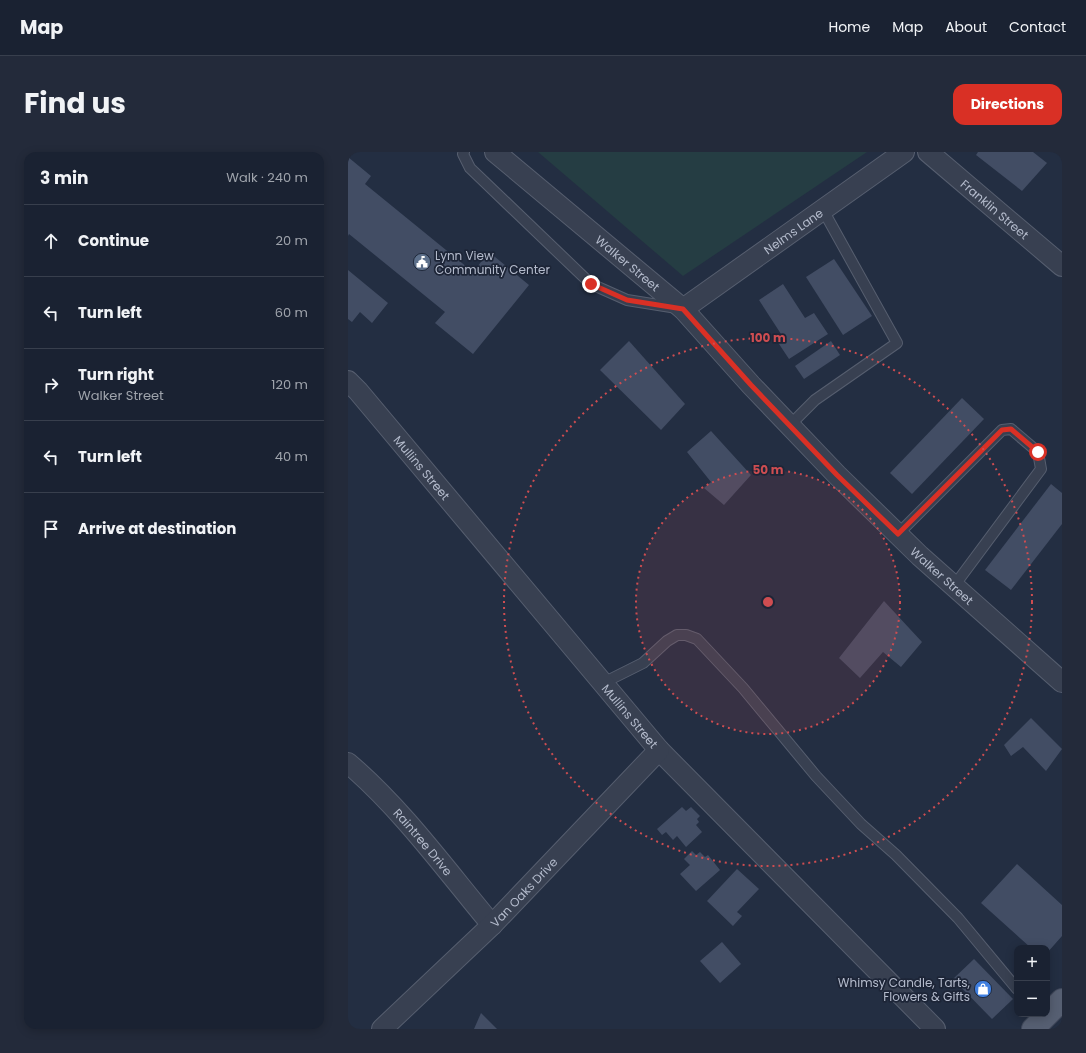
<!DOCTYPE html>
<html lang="en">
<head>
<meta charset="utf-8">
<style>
	:root { --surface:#1a2232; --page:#232a3a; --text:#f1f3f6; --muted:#9fa4ac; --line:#383f4d; --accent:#d93025 }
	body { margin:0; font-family:Poppins,sans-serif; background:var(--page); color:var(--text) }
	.controls { position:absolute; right:12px; bottom:12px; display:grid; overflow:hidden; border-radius:8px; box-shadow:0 2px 10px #0003 }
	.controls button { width:36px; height:36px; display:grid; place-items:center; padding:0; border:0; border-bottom:1px solid var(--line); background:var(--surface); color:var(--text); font:20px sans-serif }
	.stop { position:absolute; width:12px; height:12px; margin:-9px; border:3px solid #d93025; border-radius:50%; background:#fff }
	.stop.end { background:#d93025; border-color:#fff; box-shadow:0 1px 4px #0008 }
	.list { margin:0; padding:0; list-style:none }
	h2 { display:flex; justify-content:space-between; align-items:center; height:52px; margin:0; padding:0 16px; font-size:17px }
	h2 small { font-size:13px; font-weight:400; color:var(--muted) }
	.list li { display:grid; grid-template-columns:26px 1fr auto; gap:12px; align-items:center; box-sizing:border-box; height:72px; padding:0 16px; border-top:1px solid var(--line) }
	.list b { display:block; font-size:15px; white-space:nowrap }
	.list p { margin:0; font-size:13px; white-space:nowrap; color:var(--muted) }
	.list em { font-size:13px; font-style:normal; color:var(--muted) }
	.icon { flex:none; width:22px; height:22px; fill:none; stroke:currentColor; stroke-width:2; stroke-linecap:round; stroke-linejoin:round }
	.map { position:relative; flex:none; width:714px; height:877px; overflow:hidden; border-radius:12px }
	header { display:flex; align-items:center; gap:24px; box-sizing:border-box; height:56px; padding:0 20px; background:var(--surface); border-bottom:1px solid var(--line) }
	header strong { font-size:19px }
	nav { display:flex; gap:22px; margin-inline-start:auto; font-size:14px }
	.intro { display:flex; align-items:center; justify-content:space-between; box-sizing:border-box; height:96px; padding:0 24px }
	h1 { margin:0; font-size:28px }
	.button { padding:10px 18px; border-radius:12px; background:var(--accent); color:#fff; font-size:14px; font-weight:700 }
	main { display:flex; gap:24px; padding:0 24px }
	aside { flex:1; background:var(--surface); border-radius:12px; box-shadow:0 2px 10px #0003 }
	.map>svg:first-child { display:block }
	.green { fill:#253d43 }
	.building { fill:#424d64 }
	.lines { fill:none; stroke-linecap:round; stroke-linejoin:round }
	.service-casing { stroke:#565e6f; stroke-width:12 }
	.minor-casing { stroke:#565e6f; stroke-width:22 }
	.primary-casing { stroke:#41495b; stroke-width:24 }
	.service { stroke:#384051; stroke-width:10 }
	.minor { stroke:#384051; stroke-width:20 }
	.primary { stroke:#565f72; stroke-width:22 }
	.route { stroke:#d93025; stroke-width:5 }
	.ring { fill:none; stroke:#ce4d51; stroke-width:2; stroke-dasharray:2 4 }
	.labels { text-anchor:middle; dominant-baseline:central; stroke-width:3.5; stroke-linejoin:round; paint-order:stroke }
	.street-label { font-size:12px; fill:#b4bbcc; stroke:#1d2537 }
	.poi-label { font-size:12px; fill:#b4bbcc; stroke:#1d2537; text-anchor:start }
	.centre { fill:#ce4d51; stroke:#1d2537; stroke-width:2 }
	.ring-label { font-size:12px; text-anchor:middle; font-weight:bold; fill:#ce4d51; stroke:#1d2537; stroke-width:3.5; stroke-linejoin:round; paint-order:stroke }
</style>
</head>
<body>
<header>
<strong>Map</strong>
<nav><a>Home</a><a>Map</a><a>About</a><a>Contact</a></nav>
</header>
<div class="intro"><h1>Find us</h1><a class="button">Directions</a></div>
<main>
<aside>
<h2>3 min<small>Walk · 240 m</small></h2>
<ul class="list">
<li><svg class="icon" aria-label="ahead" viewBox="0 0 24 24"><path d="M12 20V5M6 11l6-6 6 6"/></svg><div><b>Continue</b></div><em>20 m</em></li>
<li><svg class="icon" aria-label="left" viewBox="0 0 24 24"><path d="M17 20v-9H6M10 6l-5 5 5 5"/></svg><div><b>Turn left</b></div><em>60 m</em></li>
<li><svg class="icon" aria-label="right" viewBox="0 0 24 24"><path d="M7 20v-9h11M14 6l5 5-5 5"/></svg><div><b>Turn right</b><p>Walker Street</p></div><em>120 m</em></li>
<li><svg class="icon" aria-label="left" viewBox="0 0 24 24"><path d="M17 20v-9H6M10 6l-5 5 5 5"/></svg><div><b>Turn left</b></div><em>40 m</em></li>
<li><svg class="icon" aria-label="arrive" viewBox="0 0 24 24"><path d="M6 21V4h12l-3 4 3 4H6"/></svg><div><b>Arrive at destination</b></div></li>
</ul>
</aside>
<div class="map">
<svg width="714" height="877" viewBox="0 0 714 877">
	<rect width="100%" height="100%" fill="#232e42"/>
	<polygon class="green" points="190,0 519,0 335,124"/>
	<g class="building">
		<polygon points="630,0 685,0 699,11 674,39 628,3"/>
		<polygon points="0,5 23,24 17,32 125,120 141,100 181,133 125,202 87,171 97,160 1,82 0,84"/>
		<polygon points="486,107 524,164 495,183 458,125"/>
		<polygon points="0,118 40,151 24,171 12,160 4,170 0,167"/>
		<polygon points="435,132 457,166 466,161 480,182 441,207 427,186 433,182 411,148"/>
		<polygon points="281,189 337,252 313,278 252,218"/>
		<polygon points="483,189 492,203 456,227 447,214"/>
		<polygon points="614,246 636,267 564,342 542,321"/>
		<polygon points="363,279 403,323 376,353 356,336 363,330 339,300"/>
		<polygon points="703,332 714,341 714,372 663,438 637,418"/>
		<polygon points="536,449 574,490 553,515 535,500 512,526 491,506"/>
		<polygon points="683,566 714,597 698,619 675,595 663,604 656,593"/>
		<polygon points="334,655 338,659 343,655 352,664 349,667 351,670 348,673 354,680 338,695 329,684 325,688 318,680 314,683 309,677"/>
		<polygon points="344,699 348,703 352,700 357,705 360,703 372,718 348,739 332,722 342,713 336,707"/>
		<polygon points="669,712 714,753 714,784 699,801 699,796 683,796 633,751"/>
		<polygon points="389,717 411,737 389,760 394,764 385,774 359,749"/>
		<polygon points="374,790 393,812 372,831 352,809"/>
		<polygon points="626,807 665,847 644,867 605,827"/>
		<polygon points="133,861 149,877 126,877"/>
	</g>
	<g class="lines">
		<defs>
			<g id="service">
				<polyline points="116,0 115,2 122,16 243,132 279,148 329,156"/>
				<polyline points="442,273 467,248 549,191 475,58"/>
				<polyline points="550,382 654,278 663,277 690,300 693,317 606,434"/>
				<polyline points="255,531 295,511 319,489 329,483 338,483 349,487 395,536 468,624 513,672 548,703 610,766 669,837"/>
			</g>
			<g id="minor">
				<path id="s1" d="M147,0L335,157L403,233L489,323L572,404L714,530"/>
				<path id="s2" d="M580,0L714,114"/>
				<path id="s3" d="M335,157L556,0"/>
				<path id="s4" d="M0,229L10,239L311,598L587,877"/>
				<path id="s5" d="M0,611C55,658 98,718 144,773"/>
				<path id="s6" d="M34,877L144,773L311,598"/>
			</g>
			<polyline id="primary" points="685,877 714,848"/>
		</defs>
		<use href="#service" class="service-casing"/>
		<use href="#minor" class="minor-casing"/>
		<use href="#primary" class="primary-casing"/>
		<use href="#service" class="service"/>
		<use href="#minor" class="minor"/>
		<use href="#primary" class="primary"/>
	</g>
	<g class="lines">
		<polyline class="route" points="243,132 279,148 335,157 403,233 489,323 550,382 654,278 663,277 690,300"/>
	</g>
	<circle cx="420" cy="450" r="132" fill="#ce4d51" fill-opacity=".12"/>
	<g class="ring">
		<circle cx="420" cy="450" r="132"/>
		<circle cx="420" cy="450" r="264"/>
	</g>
	<defs>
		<symbol id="civic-disc" viewBox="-11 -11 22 22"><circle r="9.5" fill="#5c6f8a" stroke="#1d2537"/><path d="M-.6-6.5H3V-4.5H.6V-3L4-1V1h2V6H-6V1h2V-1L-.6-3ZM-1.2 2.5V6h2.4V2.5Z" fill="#fff"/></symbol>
		<symbol id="shop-disc" viewBox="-11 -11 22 22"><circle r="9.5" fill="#3f7fe0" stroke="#1d2537"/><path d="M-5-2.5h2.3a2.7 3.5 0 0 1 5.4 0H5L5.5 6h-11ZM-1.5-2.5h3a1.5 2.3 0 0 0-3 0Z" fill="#fff"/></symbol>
	</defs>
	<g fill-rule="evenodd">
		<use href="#civic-disc" x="64" y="100" width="20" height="20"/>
		<use href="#shop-disc" x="625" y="827" width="20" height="20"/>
	</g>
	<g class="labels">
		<g class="street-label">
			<text stroke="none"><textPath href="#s2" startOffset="88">Franklin Street</textPath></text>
			<text stroke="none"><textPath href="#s3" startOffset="135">Nelms Lane</textPath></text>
			<text stroke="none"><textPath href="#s1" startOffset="173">Walker Street</textPath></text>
			<text stroke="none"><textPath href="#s4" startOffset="114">Mullins Street</textPath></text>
			<text stroke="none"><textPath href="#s1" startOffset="617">Walker Street</textPath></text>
			<text stroke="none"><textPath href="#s4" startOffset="438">Mullins Street</textPath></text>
			<text stroke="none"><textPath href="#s5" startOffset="109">Raintree Drive</textPath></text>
			<text stroke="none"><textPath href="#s6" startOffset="197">Van Oaks Drive</textPath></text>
		</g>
		<g class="poi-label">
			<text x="87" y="103">Lynn View<tspan x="87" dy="14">Community Center</tspan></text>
			<text x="622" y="830" text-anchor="end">Whimsy Candle, Tarts,<tspan x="622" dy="14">Flowers &amp; Gifts</tspan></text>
		</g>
	</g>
	<circle cx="420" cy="450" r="6" class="centre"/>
	<g class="ring-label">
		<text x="420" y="190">100 m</text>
		<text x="420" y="322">50 m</text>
	</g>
</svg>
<div class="controls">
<button>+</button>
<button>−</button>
</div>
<div class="stop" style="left:690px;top:300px"></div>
<div class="stop end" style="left:243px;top:132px"></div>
</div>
</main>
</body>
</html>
